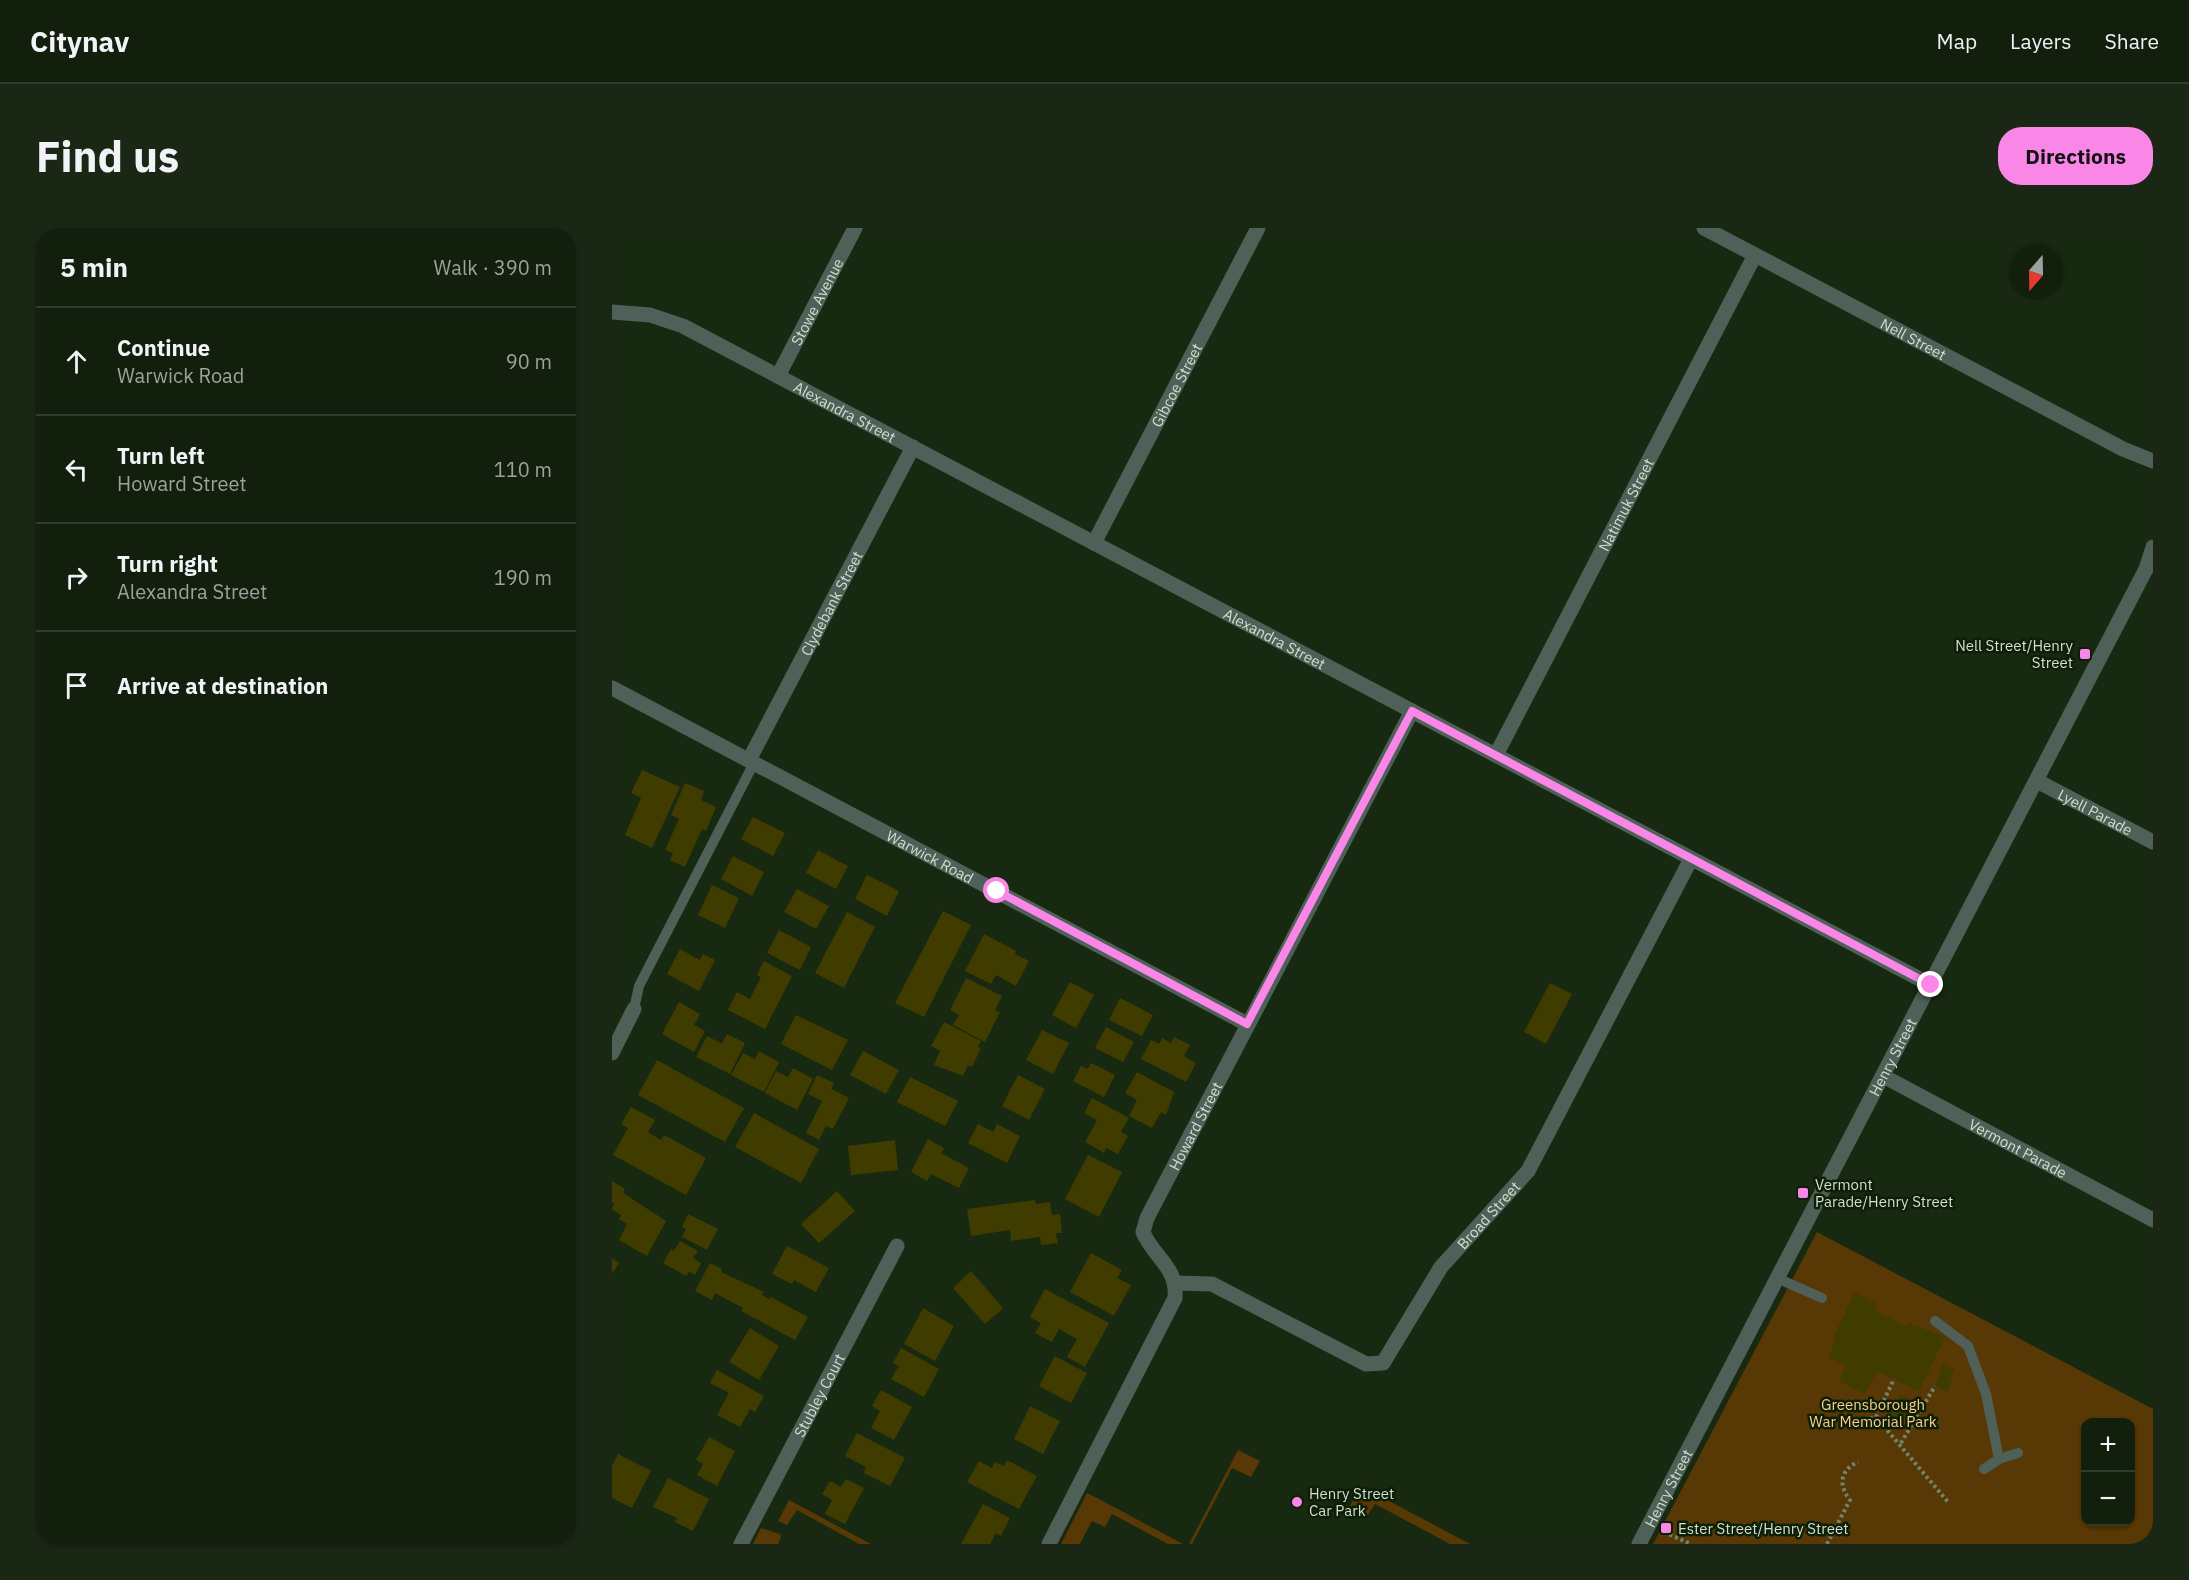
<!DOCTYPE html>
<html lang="en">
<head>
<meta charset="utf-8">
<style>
	:root { --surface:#111f0c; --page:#1a2715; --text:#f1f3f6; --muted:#9ca29d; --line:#303d2d; --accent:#fa87e7 }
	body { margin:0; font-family:"IBM Plex Sans",sans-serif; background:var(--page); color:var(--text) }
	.controls { position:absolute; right:18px; bottom:18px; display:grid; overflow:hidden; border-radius:12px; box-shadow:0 2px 4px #0004 }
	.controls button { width:54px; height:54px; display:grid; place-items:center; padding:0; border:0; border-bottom:2px solid var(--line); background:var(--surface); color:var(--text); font:30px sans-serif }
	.compass { position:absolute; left:1397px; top:18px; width:54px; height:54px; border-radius:50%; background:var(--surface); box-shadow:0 2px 4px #0004; rotate:200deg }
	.stop { position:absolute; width:18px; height:18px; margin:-14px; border:4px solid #fa87e7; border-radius:50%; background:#fff }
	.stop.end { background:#fa87e7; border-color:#fff; box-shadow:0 2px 6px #0008 }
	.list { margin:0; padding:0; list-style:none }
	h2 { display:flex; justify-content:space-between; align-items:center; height:78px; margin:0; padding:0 24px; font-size:26px }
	h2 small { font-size:20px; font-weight:400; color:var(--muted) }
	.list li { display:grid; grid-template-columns:39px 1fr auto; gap:18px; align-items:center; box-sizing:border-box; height:108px; padding:0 24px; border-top:2px solid var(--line) }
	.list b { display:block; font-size:22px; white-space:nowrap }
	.list p { margin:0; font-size:20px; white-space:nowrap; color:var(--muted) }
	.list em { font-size:20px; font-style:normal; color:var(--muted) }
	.icon { flex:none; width:33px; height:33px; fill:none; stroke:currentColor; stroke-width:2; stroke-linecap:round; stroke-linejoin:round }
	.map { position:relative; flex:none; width:1541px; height:1316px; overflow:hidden; border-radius:24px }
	header { display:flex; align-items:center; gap:36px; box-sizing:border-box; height:84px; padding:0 30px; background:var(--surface); border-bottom:2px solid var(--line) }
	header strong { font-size:28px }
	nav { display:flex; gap:33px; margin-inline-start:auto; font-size:21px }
	.intro { display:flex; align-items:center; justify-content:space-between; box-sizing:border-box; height:144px; padding:0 36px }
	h1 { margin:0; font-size:42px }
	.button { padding:15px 27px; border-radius:24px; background:var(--accent); color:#111; font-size:21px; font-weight:700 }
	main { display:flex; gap:36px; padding:0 36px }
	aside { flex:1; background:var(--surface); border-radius:24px; box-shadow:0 2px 4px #0004 }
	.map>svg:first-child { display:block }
	.green { fill:#583804; fill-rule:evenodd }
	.building { fill:#403c00 }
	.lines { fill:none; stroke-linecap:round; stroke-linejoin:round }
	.path { stroke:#74836e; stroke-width:4; stroke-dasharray:3 3; stroke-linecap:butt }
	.service { stroke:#4f6059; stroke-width:10 }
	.minor { stroke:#4f6059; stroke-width:15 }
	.tertiary { stroke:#4f6059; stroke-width:15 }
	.route { stroke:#fa87e7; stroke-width:8 }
	.poi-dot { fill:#fa87e7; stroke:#0d1f07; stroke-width:2 }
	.labels { text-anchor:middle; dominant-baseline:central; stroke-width:5; stroke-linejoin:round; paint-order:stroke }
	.street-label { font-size:15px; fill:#d3dfcf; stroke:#0d1f07 }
	.poi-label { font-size:15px; fill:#d3dfcf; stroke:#0d1f07; text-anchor:start }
	.park-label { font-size:15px; fill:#ffcc8d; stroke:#0d1f07 }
</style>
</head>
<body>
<header>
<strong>Citynav</strong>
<nav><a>Map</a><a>Layers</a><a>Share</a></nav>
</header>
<div class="intro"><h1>Find us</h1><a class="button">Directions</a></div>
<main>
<aside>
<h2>5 min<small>Walk · 390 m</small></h2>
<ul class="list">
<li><svg class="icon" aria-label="ahead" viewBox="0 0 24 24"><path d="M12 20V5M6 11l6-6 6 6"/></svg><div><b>Continue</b><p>Warwick Road</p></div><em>90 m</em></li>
<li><svg class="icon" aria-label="left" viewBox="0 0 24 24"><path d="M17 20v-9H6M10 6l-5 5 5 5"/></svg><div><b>Turn left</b><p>Howard Street</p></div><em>110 m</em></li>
<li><svg class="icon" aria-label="right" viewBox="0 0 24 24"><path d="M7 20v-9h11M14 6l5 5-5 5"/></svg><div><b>Turn right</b><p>Alexandra Street</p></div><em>190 m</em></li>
<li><svg class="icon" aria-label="arrive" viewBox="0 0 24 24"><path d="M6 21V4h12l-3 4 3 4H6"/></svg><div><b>Arrive at destination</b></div></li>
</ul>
</aside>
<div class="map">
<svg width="1541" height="1316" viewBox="0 0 1541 1316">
	<rect width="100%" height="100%" fill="#172910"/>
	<g class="green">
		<path d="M1205,1004L1541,1181V1316H1041ZM1474,1194H1518V1294H1474Z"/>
		<polygon points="626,1222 648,1233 639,1249 620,1240 580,1316 577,1316"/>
		<polygon points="749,1258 858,1316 838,1316 763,1276 754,1290 737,1280"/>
		<polygon points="475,1265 485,1270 571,1316 556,1316 500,1286 493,1299 480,1293 468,1316 449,1316"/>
		<polygon points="177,1272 179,1273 259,1316 247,1316 185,1282 175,1297 166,1293"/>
		<polygon points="149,1300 168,1306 169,1309 166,1316 141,1316"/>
	</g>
	<g class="building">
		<polygon points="30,542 68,559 40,620 13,607 29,570 19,565"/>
		<polygon points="73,555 92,563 89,572 104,579 94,603 90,601 73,639 58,632 61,625 53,622 67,591 59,587"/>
		<polygon points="141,589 173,605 161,628 129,611"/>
		<polygon points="206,622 236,638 224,661 194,645"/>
		<polygon points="121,628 152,644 140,668 109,651"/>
		<polygon points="255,647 287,663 275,688 243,671"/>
		<polygon points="100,657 127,670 113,700 86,687"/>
		<polygon points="185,661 217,678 204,701 172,684"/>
		<polygon points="331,683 359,697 312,789 283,775"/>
		<polygon points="235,684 263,699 232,760 203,745"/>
		<polygon points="167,702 199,719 188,742 155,725"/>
		<polygon points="372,706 404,723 403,726 417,733 404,758 384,747 379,756 353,743"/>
		<polygon points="68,721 88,732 91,726 103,732 87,763 55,746"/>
		<polygon points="152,733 180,748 153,801 116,782 125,764 138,771 149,749 145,747"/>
		<polygon points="354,750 390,768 383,782 388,784 373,814 341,797 347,787 338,782"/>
		<polygon points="458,754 482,767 464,800 440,787"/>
		<polygon points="938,755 960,766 934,816 912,804"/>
		<polygon points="508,770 541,787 530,808 497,792"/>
		<polygon points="67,774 88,786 82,797 93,803 82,824 50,806"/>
		<polygon points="184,787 236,812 220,842 169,816"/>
		<polygon points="332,794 369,813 366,819 369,820 360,839 356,837 351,848 322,837 328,823 319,818"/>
		<polygon points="494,799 522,814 511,834 483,820"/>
		<polygon points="430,802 457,815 441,846 414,832"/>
		<polygon points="115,806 133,815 118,846 84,829 95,808 110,816"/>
		<polygon points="562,809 578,817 572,828 584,835 574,854 529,831 539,812 547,816 550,810 559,815"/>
		<polygon points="147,823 167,834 152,864 119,847 131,825 143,831"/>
		<polygon points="251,823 287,842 274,866 238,847"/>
		<polygon points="45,832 132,880 113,914 26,867"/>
		<polygon points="479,835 503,847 492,869 461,853 469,838 476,841"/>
		<polygon points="181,840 201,851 185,882 153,865 164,843 176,849"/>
		<polygon points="525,844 562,864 554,887 549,884 540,900 517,888 525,872 513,865"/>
		<polygon points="205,847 222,855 219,861 237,870 221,901 214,898 207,912 194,905 210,873 196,866"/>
		<polygon points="406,847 433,861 417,892 390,878"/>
		<polygon points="298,849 346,873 333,898 285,874"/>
		<polygon points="480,870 517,890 509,904 516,908 506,926 494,920 492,925 473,914 485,892 472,885"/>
		<polygon points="19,879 43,892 36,904 49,912 52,907 94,930 74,967 1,927 16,900 9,896"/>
		<polygon points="142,885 207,921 189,955 123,919"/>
		<polygon points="366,896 381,904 385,896 408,908 395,935 356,915"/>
		<polygon points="316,911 332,920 329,925 357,940 347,960 319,946 315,953 299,944"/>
		<polygon points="283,912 286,942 239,947 236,918"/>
		<polygon points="476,927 510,944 487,989 453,971"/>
		<polygon points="0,953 13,961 11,965 54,993 35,1028 7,1012 15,996 7,991 9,987 0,982 2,975 0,974"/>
		<polygon points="225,963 243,983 207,1015 189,996"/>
		<polygon points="423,972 424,976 438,974 440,987 448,986 450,1005 444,1005 446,1015 429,1017 428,1009 399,1013 398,1002 359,1008 355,981"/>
		<polygon points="76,986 106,1001 95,1022 70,1009 74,1001 70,999"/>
		<polygon points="68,1013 86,1023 81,1030 89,1035 83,1047 77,1044 74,1048 51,1035 59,1021 62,1023"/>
		<polygon points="175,1018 217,1040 204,1064 182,1052 180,1056 160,1046"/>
		<polygon points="479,1025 510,1042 505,1050 519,1057 502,1088 458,1064"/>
		<polygon points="0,1030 7,1035 0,1046"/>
		<polygon points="98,1035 110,1041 109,1044 152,1064 150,1067 157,1071 159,1069 196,1089 183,1112 129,1083 131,1080 103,1065 100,1072 83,1063"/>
		<polygon points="359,1043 391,1080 373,1096 341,1060"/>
		<polygon points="433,1061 497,1095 473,1139 455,1129 465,1111 447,1101 440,1114 423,1105 429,1095 418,1089"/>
		<polygon points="1243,1064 1265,1075 1262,1082 1296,1099 1297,1095 1333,1109 1307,1163 1265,1143 1253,1166 1227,1153 1234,1138 1216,1129 1224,1111 1221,1110"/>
		<polygon points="311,1080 342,1098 323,1133 292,1116"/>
		<polygon points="138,1100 167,1118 147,1152 117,1134"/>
		<polygon points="289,1120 327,1141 312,1169 279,1151 287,1138 281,1135"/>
		<polygon points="443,1128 475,1145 459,1175 427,1158"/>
		<polygon points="1331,1135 1343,1141 1338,1151 1341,1152 1335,1164 1323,1158"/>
		<polygon points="105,1142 152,1168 143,1184 138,1181 128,1199 105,1187 117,1165 98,1155"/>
		<polygon points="269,1162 300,1179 282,1212 259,1200 268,1183 260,1178"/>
		<polygon points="1288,1166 1301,1172 1290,1196 1276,1189"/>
		<polygon points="418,1178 448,1193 431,1226 402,1211"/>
		<polygon points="245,1205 293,1230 278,1258 252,1245 254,1239 233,1228"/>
		<polygon points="97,1209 123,1223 105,1258 85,1247 91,1236 84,1232"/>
		<polygon points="6,1226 39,1243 20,1280 0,1270 0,1238"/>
		<polygon points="395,1232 425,1248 407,1281 355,1254 367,1233 380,1240 383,1234 392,1238"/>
		<polygon points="56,1250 97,1271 81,1303 63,1294 65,1290 41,1279"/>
		<polygon points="234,1251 252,1260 233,1296 213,1286 220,1272 210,1266 218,1253 229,1259"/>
		<polygon points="371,1276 398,1290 389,1308 384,1305 378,1316 349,1316"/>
	</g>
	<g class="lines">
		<g class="path">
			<polyline points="1264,1189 1282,1151"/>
			<polyline points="1246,1193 1264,1189 1336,1274"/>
			<polyline points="1289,1215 1323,1158"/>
			<polyline points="1052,1304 1079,1316"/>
			<path d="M1215,1316L1238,1272C1226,1257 1228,1242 1246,1234"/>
		</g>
		<g class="service">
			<polyline points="22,781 27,758 142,535"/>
			<polyline points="1165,1050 1210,1070"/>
			<polyline points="1323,1093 1356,1118 1374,1166 1387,1231"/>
			<polyline points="1372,1241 1387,1231 1406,1225"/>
		</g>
		<g class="minor">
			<path id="s1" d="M1092,0L1511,221L1541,233"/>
			<path id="s2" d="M0,84L38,87L71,98L1319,757"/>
			<path id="s3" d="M166,148L243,0"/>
			<path id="s4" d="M482,315L646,0"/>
			<path id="s5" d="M0,460L635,796"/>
			<path id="s6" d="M884,527L1143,27"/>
			<path id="s7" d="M137,532L301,219"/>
			<path id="s8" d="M1425,553L1541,614"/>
			<polyline points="0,825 22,781"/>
			<path id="s9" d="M1271,848L1541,992"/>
			<path id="s10" d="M563,1055L600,1056L754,1136L771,1135L829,1039L916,943L1079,631"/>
			<path id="s11" d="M129,1316L285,1018"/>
			<path id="s12" d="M437,1316L563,1070C566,1039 541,1029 531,1004L535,990L800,483"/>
		</g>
		<path class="tertiary" id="s13" d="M1027,1316L1534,341L1541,319"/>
	</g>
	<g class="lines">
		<polyline class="route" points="385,663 635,796 800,483 1319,757"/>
	</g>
	<g class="poi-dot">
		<rect x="1467" y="420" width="12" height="12" rx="3"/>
		<rect x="1185" y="959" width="12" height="12" rx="3"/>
		<circle cx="685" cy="1274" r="6"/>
		<rect x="1048" y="1294" width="12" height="12" rx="3"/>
	</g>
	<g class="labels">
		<g class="street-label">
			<text stroke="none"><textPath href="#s3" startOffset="84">Stowe Avenue</textPath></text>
			<text stroke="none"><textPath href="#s1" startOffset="237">Nell Street</textPath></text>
			<text stroke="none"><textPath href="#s4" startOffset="178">Gibcoe Street</textPath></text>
			<text stroke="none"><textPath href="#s2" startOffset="256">Alexandra Street</textPath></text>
			<text stroke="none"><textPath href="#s6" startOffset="282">Natimuk Street</textPath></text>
			<text stroke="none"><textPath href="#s7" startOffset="177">Clydebank Street</textPath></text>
			<text stroke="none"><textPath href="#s2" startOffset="742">Alexandra Street</textPath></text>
			<text stroke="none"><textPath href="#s8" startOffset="66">Lyell Parade</textPath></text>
			<text stroke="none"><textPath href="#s5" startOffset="360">Warwick Road</textPath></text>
			<text stroke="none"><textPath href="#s13" startOffset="549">Henry Street</textPath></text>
			<text stroke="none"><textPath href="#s12" startOffset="470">Howard Street</textPath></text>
			<text stroke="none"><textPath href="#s9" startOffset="153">Vermont Parade</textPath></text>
			<text stroke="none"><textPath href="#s10" startOffset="410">Broad Street</textPath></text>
			<text stroke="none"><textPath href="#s11" startOffset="168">Stubley Court</textPath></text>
			<text stroke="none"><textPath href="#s13" startOffset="63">Henry Street</textPath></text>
		</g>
		<g class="poi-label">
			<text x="1461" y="417" text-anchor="end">Nell Street/Henry<tspan x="1461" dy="17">Street</tspan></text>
			<text x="1203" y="956">Vermont<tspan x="1203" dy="17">Parade/Henry Street</tspan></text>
			<text x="697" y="1265">Henry Street<tspan x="697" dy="17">Car Park</tspan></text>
			<text x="1066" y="1300">Ester Street/Henry Street</text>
		</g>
		<g class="park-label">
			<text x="1261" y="1176">Greensborough<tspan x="1261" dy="17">War Memorial Park</tspan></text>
		</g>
	</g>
</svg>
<div class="controls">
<button>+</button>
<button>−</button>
</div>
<svg class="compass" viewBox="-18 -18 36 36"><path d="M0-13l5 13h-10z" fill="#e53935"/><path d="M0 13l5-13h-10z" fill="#9ca29d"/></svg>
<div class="stop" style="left:385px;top:663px"></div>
<div class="stop end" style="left:1319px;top:757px"></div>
</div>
</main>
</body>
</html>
